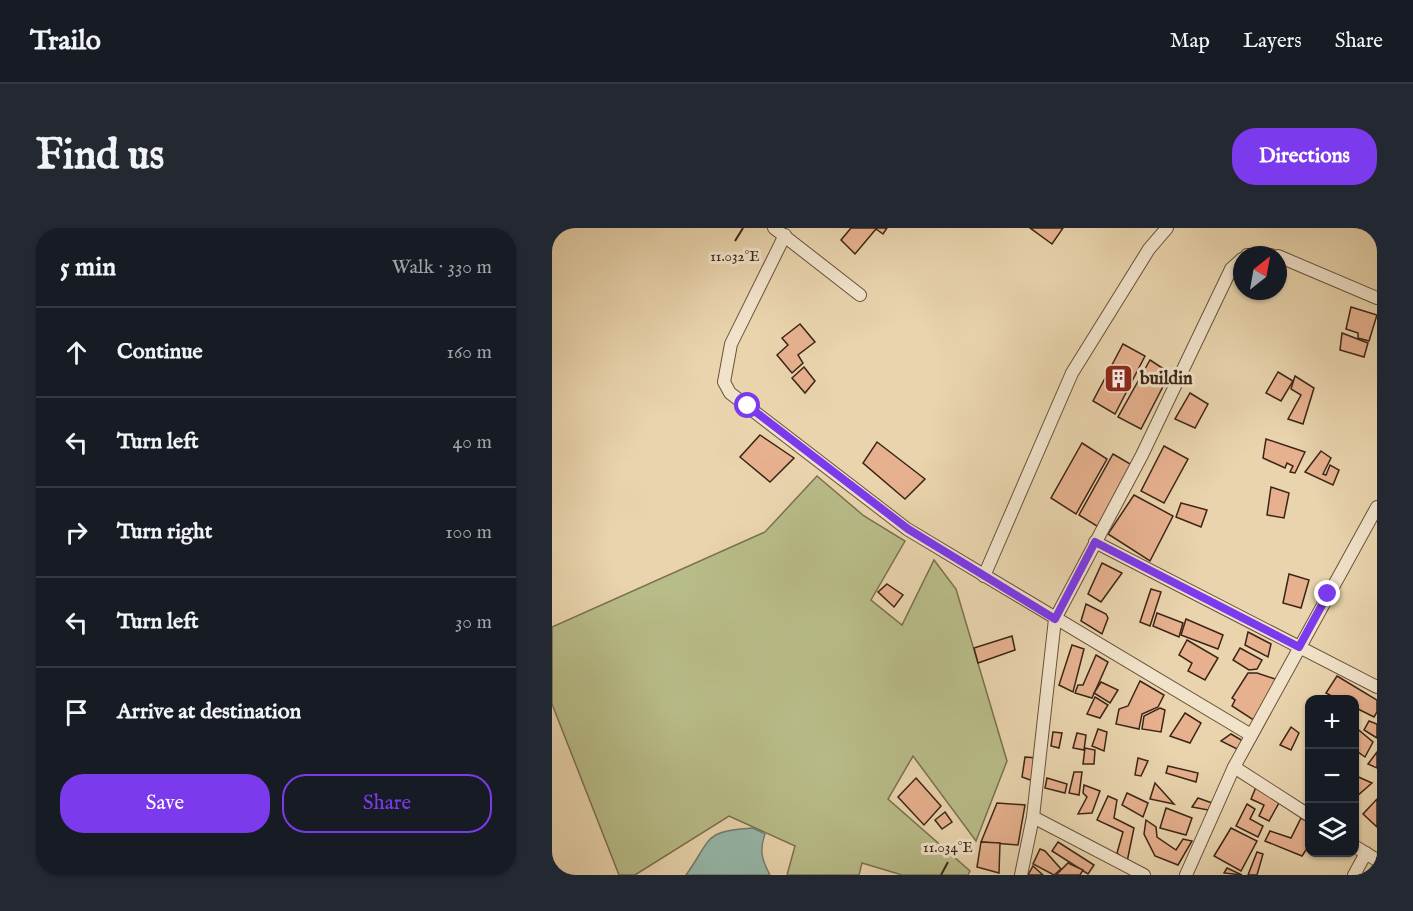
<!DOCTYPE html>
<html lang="en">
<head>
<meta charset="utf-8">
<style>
	:root { --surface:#171b24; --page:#242831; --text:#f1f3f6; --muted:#9ea1a6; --line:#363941; --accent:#7c3aed }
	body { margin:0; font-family:"IM FELL English",serif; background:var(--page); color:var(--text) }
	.controls { position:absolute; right:18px; bottom:18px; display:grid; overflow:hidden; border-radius:12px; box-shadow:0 2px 4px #0004 }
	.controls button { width:54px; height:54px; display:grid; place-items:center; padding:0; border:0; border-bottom:2px solid var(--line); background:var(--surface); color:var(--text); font:30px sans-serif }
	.compass { position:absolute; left:681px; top:18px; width:54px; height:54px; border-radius:50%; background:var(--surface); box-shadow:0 2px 4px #0004; rotate:31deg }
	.stop { position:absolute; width:18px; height:18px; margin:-14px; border:4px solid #7c3aed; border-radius:50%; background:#fff }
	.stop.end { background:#7c3aed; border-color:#fff; box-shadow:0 2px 6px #0008 }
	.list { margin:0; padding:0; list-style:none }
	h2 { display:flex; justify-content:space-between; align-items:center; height:78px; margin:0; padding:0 24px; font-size:26px }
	h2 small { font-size:20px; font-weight:400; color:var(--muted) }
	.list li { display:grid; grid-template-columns:39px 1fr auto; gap:18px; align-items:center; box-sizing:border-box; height:90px; padding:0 24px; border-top:2px solid var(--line) }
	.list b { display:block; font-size:22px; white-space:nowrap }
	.list em { font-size:20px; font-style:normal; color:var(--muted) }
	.actions { display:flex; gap:12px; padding:18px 24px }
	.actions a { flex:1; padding:14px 0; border:2px solid var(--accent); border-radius:24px; text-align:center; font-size:21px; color:var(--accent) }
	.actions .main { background:var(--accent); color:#fff }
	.icon { flex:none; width:33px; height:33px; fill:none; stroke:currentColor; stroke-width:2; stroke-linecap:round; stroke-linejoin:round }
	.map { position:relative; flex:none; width:825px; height:647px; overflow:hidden; border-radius:24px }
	header { display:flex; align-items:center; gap:36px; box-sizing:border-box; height:84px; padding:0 30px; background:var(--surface); border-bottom:2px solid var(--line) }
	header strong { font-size:28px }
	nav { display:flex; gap:33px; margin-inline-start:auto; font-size:21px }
	.intro { display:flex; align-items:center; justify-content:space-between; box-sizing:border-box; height:144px; padding:0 36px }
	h1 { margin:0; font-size:42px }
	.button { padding:15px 27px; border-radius:24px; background:var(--accent); color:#fff; font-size:21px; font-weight:700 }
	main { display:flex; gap:36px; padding:0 36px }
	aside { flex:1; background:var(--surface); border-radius:24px; box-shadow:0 2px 4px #0004 }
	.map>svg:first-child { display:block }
	.green { fill:#b8bc88; stroke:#7a704f; stroke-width:1.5 }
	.water { fill:#97b8ab; stroke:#737d6f; stroke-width:1.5 }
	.building { fill:#e7b18f; stroke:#3c2516; stroke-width:1.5 }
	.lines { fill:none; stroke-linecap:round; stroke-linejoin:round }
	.street-casing { stroke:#67513c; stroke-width:14 }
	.street { stroke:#f1e3ca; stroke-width:12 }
	.route { stroke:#7c3aed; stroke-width:8 }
	.ticks { fill:none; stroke:#3c2516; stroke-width:2 }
	.labels { text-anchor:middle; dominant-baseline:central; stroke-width:6; stroke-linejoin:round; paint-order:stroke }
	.poi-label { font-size:18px; font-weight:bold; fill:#3c2516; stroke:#f1e3ca; text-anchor:start }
	.ticks-label { font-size:15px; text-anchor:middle; fill:#3c2516; stroke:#f1e3ca; stroke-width:6; stroke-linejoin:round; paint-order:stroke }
</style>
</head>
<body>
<header>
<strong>Trailo</strong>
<nav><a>Map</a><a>Layers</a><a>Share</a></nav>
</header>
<div class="intro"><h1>Find us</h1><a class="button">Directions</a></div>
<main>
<aside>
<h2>5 min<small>Walk · 330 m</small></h2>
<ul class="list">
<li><svg class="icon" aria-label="ahead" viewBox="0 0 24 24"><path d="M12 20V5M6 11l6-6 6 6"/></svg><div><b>Continue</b></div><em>160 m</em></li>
<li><svg class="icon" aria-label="left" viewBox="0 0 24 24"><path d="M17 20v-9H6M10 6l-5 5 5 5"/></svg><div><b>Turn left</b></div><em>40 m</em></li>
<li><svg class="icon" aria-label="right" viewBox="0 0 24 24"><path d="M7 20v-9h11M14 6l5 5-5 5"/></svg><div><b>Turn right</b></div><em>100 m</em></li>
<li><svg class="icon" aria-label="left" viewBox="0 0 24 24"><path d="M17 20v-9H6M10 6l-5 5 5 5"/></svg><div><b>Turn left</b></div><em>30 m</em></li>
<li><svg class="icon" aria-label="arrive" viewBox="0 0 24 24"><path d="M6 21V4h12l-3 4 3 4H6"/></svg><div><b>Arrive at destination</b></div></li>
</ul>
<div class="actions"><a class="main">Save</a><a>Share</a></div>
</aside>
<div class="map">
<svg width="825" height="647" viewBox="0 0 825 647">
	<rect width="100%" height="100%" fill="#e9d4ad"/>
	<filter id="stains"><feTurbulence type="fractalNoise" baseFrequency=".00333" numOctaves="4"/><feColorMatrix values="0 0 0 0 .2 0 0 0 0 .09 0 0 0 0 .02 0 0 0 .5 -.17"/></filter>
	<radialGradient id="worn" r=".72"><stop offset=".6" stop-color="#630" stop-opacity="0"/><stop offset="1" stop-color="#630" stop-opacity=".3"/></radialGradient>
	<polygon class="green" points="265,248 312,288 353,313 319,372 350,397 382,332 404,361 455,533 424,613 361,528 336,571 418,643 416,647 350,647 310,635 307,647 235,647 243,618 177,588 83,647 67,647 0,476 0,399 213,304"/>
	<path class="water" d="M201,600L213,606C207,623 210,632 218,647H134C160,611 150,603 201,600Z"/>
	<g class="building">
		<polygon points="299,0 335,0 331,6 324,1 303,26 289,12"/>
		<polygon points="478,0 511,0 500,16"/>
		<polygon points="799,79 825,87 817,113 806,110 806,105 794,101"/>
		<polygon points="248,96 263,114 246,127 251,135 240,145 225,127 236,117 230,110"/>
		<polygon points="790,105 816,115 812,129 788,122"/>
		<polygon points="571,116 593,128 563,186 541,173"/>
		<polygon points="598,132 618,145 589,201 566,189"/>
		<polygon points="252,139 263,153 253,165 240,150"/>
		<polygon points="726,144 741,153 729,173 714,165"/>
		<polygon points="743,148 762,160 751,196 736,191 749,167 739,161"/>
		<polygon points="638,165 656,176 643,200 623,191"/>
		<polygon points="208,207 242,230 218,254 188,229"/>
		<polygon points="714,211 753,224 743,245 738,244 741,238 735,235 733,240 711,230"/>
		<polygon points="325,214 373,251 353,271 311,235"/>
		<polygon points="530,215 555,231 524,286 499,270"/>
		<polygon points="612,218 636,231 612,275 589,263"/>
		<polygon points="769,223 779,230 771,246 774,247 778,237 787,242 781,257 753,244"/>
		<polygon points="561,226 580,237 548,300 527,287"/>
		<polygon points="719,259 737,265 732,290 715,287"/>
		<polygon points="582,267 621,288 598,333 556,306"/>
		<polygon points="629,275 655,282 649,299 624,289"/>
		<polygon points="550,335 570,345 549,374 536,366"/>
		<polygon points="737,346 757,352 749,380 731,375"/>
		<polygon points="335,356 351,367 342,379 326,364"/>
		<polygon points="599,361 609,364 598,398 588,394"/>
		<polygon points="534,376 554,386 556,390 550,406 529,393"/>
		<polygon points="605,385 631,395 627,409 601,398"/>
		<polygon points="634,391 671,407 666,421 629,407"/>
		<polygon points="696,404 719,416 716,429 693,417"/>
		<polygon points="460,408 463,422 426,435 422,420"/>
		<polygon points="635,412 666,430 653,452 636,443 640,435 627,427"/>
		<polygon points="520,417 532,421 521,464 507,457"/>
		<polygon points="688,420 710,432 705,441 697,442 681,432"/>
		<polygon points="544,427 556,434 540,470 523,465 526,457 531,457"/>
		<polygon points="696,445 705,445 726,452 703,493 680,478 683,472 680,470"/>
		<polygon points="785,448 825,472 825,484 822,489 802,479 802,472 787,472 774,465"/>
		<polygon points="588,453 612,467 606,479 590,486 587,501 564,496 567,481 576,478"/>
		<polygon points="549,454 566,462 558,475 542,465"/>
		<polygon points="543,469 556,477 548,490 535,486"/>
		<polygon points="608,480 613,482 609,504 590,501 592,488"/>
		<polygon points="633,485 649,495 638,515 618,508"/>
		<polygon points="817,493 825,496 825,510 812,502"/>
		<polygon points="802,498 821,514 813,529 802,521"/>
		<polygon points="739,499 747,505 739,522 728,517"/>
		<polygon points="546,501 555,504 552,523 540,518"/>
		<polygon points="501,504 510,505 507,520 499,518"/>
		<polygon points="525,505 534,507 532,522 521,520"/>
		<polygon points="679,506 691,513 687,522 669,513"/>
		<polygon points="533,520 543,522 542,536 531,536"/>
		<polygon points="825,524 825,540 816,536"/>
		<polygon points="473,529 485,530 481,553 470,549"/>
		<polygon points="586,530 596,533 589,548 583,547"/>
		<polygon points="616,538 646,545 644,554 614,545"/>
		<polygon points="522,544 530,544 527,567 517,565"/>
		<polygon points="802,547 820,555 805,568 802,566"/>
		<polygon points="364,550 389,578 372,597 346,569"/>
		<polygon points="495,550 515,556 513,565 493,560"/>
		<polygon points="603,555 622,576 598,571"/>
		<polygon points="532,557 548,563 540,585 526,586 535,569 531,565"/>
		<polygon points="704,559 728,573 717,593 707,588 712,577 699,571"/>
		<polygon points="575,565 596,575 591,589 570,577"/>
		<polygon points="556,568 565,572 562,590 582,600 575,634 565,625 571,604 545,592"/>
		<polygon points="646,570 660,575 656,582 640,579"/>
		<polygon points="825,571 825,599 811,586"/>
		<polygon points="445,575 473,577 466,617 429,614"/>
		<polygon points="695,576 703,581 698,591 711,598 706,609 684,598"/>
		<polygon points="614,580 640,590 634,607 608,600"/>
		<polygon points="393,584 400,594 390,601 383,592"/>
		<polygon points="749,590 758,595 758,616 750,628 713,613 718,603 739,610"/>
		<polygon points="594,592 604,599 605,609 624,622 631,611 640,613 626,637 603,628 592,606"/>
		<polygon points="679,600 705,613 689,643 662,628"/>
		<polygon points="429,614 448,615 447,645 425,639"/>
		<polygon points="506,614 542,637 536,646 500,623"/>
		<polygon points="488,621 493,623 509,641 502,647 481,636"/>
		<polygon points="705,624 711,626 705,647 696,647"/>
		<polygon points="516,635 531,642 528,647 504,647"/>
		<polygon points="481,638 491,647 476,647"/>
		<polygon points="675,640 690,647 672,645"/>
	</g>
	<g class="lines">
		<defs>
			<g id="street">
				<polyline points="222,0 308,67"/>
				<polyline points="233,7 179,116 172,154 178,165 355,301 699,507"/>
				<polyline points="695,27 719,27"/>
				<polyline points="726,28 825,70"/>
				<polyline points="543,314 825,459"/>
				<polyline points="432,348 520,145 597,21 615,0"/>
				<polyline points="682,539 758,588"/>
				<polyline points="481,589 592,647"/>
				<polyline points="802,618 825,632"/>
				<polyline points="469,647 481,589 503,391 590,227 679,41 690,31"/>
				<polyline points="634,647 682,539 825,279"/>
				<polyline points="802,647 814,625"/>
			</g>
		</defs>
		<use href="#street" class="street-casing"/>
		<use href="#street" class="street"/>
	</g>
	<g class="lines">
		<polyline class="route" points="196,178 356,301 503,391 543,314 747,419 776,366"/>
	</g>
	<path class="ticks" d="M183,13L191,0M389,647L396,634"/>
	<defs>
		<symbol id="building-square" viewBox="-11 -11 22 22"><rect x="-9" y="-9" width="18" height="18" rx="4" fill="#8f2418" stroke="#f1e3ca"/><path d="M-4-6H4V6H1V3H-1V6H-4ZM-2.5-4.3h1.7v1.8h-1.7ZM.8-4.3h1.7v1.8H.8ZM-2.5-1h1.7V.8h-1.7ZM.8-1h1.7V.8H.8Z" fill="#fff"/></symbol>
	</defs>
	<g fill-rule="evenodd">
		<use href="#building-square" x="550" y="134" width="33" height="33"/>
	</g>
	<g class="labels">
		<g class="poi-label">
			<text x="588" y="151">buildin</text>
		</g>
	</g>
	<g class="ticks-label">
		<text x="183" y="33">11.032°E</text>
		<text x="396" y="624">11.034°E</text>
	</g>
	<rect width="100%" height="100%" filter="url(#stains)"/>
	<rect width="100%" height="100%" fill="url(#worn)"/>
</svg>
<div class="controls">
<button>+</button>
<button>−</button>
<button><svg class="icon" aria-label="layers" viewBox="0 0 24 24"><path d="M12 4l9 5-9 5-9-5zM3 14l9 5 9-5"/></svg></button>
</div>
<svg class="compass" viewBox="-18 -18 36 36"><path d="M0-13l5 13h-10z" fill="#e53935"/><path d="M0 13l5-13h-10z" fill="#9ea1a6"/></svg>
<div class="stop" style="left:196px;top:178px"></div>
<div class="stop end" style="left:776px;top:366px"></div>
</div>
</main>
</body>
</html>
